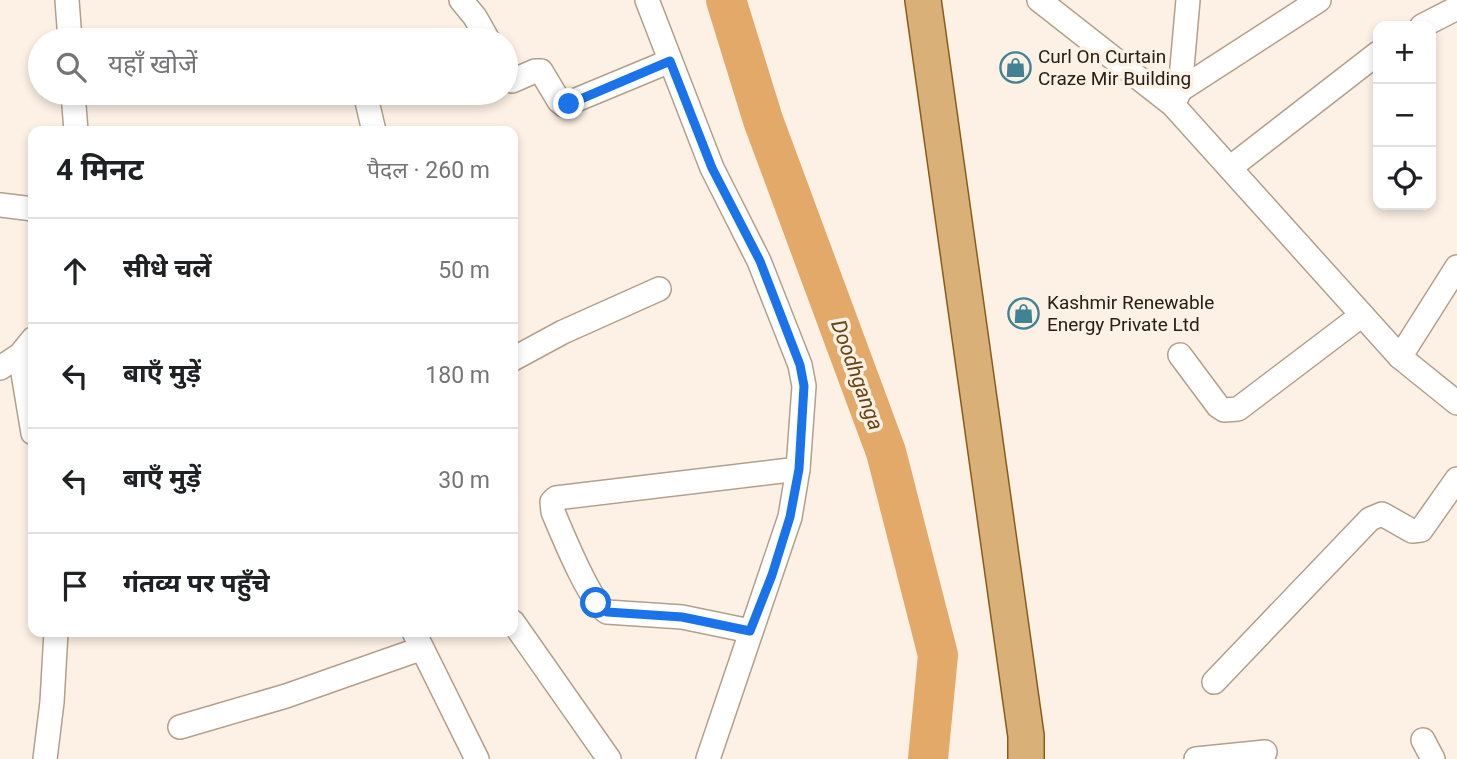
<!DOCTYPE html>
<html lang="hi">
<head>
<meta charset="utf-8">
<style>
	:root { --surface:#fff; --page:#f6f6f6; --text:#202124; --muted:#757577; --line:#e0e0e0 }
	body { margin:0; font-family:Roboto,"Noto Sans Devanagari",sans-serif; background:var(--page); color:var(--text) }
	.controls { position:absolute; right:21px; top:21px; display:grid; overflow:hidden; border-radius:14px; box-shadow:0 4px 10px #0003 }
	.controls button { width:63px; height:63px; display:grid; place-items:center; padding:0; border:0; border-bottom:2px solid var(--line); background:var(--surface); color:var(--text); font:35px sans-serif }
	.stop { position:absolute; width:21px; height:21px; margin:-16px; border:5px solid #1a73e8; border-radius:50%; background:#fff }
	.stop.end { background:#1a73e8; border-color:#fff; box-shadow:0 2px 7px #0008 }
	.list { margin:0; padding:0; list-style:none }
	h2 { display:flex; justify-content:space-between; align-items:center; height:91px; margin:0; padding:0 28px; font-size:30px }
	h2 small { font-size:23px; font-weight:400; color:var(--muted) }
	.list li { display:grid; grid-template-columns:46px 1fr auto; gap:21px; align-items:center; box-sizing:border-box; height:105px; padding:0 28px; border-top:2px solid var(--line) }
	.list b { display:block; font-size:26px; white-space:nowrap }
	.list em { font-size:23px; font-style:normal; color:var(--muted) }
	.icon { flex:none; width:38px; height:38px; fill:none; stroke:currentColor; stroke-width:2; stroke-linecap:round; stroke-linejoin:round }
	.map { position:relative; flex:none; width:1457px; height:759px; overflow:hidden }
	.search { position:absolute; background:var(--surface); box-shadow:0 4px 10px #0003; left:28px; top:28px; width:490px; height:77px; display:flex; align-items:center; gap:18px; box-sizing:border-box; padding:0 24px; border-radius:38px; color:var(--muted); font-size:26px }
	.panel { position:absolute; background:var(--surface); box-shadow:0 4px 10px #0003; left:28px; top:126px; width:490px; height:511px; border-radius:14px }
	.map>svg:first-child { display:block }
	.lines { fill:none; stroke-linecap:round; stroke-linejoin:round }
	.river { stroke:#e2a968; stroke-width:40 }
	.minor-casing { stroke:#b29f8c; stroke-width:26 }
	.primary-casing { stroke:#8a5b1b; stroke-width:38 }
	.minor { stroke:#fff; stroke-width:23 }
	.primary { stroke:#d9b077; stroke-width:35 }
	.route { stroke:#1a73e8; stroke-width:9 }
	.labels { text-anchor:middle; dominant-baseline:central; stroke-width:7; stroke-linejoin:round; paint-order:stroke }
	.poi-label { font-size:19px; fill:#272018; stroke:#fdf1e5; text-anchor:start }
	.water-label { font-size:21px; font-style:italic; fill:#694310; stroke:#fdf1e5 }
</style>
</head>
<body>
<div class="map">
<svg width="1457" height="759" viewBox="0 0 1457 759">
	<rect width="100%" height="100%" fill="#fdf1e5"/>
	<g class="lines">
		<polyline class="river" points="726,0 763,120 886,452 938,655 928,759"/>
		<defs>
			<g id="minor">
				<polyline points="67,0 70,40"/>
				<polyline points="461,0 475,17 488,40"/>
				<polyline points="647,0 712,168 759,261 800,365 804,386 798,469 790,517 708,759"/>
				<polyline points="1039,0 1173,105 1400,357 1457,403"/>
				<polyline points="1422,26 1457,8"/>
				<polyline points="506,78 512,81 535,71 541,71 559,101 564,105 670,61"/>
				<polyline points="1180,90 1319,0"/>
				<polyline points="73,93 76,131"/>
				<polyline points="365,93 374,131"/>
				<polyline points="1176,99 1180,90 1188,0"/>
				<polyline points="1231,167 1378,53"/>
				<polyline points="0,205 33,209"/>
				<polyline points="20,355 33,433"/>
				<polyline points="1180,355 1218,406 1224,410 1238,409 1362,315"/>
				<polyline points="1400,357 1457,267"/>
				<polyline points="513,359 563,332 659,289"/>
				<polyline points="0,368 20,355 33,339"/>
				<polyline points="513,622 609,759"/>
				<path d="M750,631L682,617L607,612C590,603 562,533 553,512L552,502L556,498L798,469"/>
				<polyline points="414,632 477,759"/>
				<polyline points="1214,682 1370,519 1382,514 1412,531 1421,530 1457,479"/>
				<polyline points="180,727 286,696 420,649"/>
				<polyline points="1423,740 1433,759"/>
				<polyline points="45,759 52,702 56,632"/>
				<polyline points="1196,759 1265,752"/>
			</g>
			<polyline id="primary" points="923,0 1026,736 1026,759"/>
		</defs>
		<use href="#minor" class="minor-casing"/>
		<use href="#primary" class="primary-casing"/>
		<use href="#minor" class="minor"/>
		<use href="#primary" class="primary"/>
	</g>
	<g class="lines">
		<polyline class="route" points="569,104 670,61 712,168 760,261 800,365 804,386 799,469 790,517 772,575 750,631 682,617 607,612 596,603"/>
	</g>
	<defs>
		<symbol id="shop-ring" viewBox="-11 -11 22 22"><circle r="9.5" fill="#fdf1e5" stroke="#418294" stroke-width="1.5"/><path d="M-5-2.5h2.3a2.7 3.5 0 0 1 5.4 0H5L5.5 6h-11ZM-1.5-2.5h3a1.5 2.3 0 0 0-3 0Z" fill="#418294"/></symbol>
	</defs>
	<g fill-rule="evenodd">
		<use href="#shop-ring" x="998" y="50" width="35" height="35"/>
		<use href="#shop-ring" x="1006" y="296" width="35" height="35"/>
	</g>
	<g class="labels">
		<g class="poi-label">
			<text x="1038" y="56">Curl On Curtain<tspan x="1038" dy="22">Craze Mir Building</tspan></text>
			<text x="1047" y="302">Kashmir Renewable<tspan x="1047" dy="22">Energy Private Ltd</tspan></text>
		</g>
		<g class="water-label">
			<text transform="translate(857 375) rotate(70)">Doodhganga</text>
		</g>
	</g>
</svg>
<div class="controls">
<button>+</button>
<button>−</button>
<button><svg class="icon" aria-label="locate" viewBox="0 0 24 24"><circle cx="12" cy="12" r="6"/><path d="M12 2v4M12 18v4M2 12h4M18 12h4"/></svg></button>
</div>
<div class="stop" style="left:596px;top:603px"></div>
<div class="stop end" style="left:569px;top:104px"></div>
<div class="search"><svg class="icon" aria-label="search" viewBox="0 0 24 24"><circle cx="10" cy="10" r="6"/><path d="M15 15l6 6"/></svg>यहाँ खोजें</div>
<section class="panel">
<h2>4 मिनट<small>पैदल · 260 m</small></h2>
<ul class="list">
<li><svg class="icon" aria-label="ahead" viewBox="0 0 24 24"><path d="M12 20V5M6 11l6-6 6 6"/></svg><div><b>सीधे चलें</b></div><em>50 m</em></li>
<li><svg class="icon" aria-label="left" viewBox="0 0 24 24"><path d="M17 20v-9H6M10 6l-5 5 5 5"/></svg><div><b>बाएँ मुड़ें</b></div><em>180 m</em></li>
<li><svg class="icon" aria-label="left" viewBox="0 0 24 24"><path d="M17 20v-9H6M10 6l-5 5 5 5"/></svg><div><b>बाएँ मुड़ें</b></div><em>30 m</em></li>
<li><svg class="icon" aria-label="arrive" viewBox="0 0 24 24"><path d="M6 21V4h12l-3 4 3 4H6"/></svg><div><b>गंतव्य पर पहुँचे</b></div></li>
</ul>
</section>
</div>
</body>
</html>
